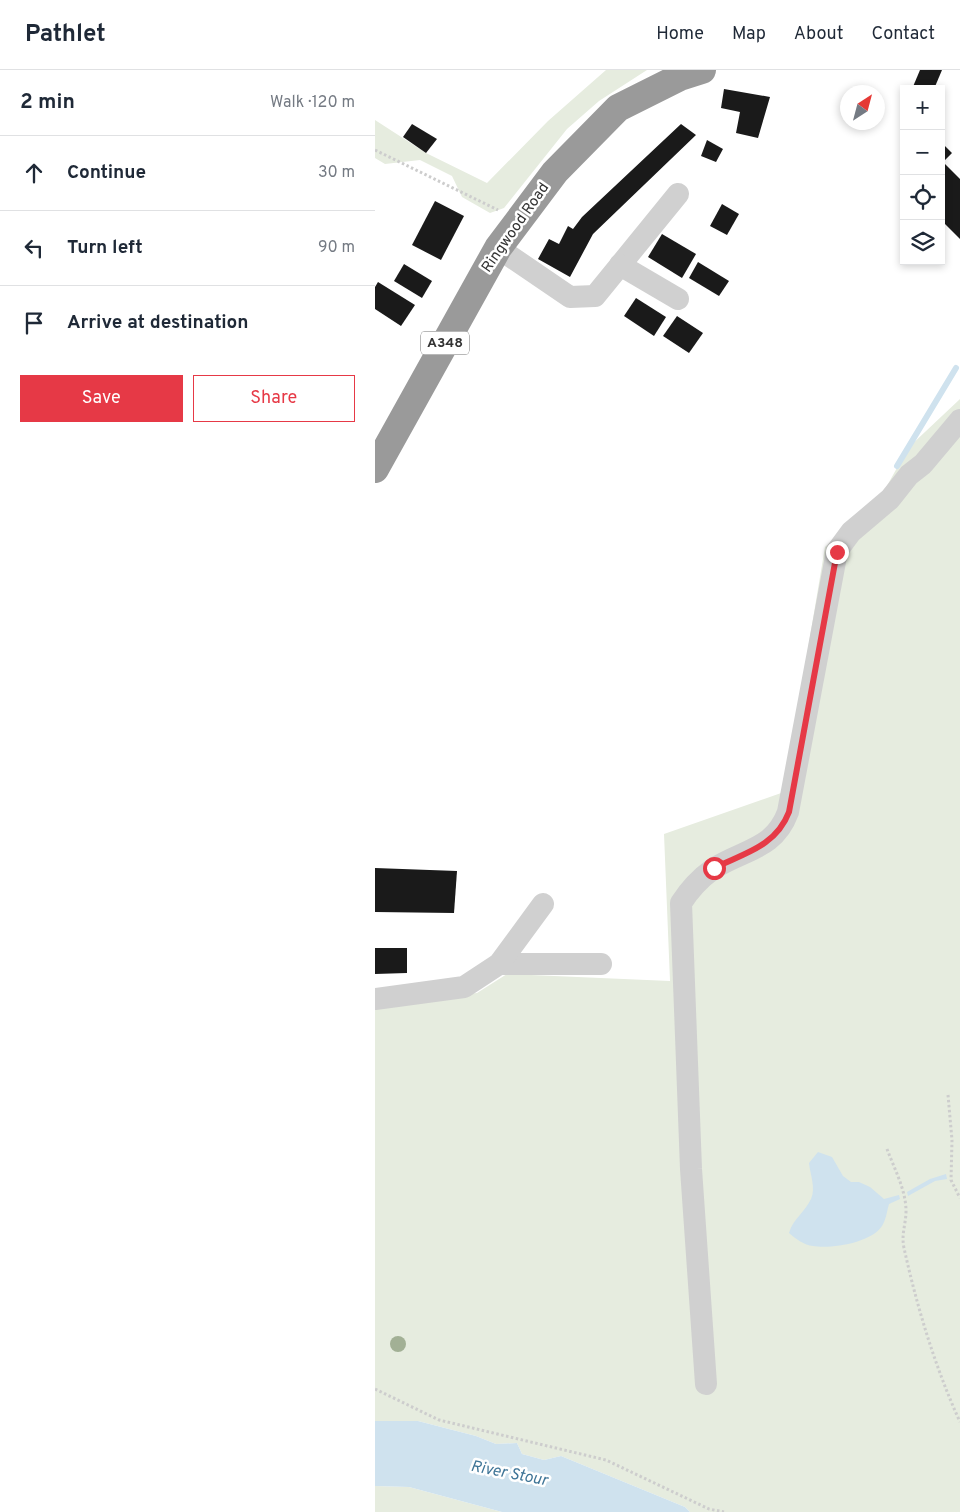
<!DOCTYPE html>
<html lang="en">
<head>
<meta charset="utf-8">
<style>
	:root { --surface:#fff; --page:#f6f6f7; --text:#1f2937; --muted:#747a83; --line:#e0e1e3; --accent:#e63946 }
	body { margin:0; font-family:Overpass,sans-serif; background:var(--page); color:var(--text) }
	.controls { position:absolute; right:15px; top:15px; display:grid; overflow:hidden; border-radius:0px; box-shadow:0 2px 8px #0003 }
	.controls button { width:45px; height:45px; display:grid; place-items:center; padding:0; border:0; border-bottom:1px solid var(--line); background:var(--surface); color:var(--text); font:25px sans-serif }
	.compass { position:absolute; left:465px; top:15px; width:45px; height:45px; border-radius:50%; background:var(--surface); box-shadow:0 2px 8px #0003; rotate:36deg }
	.stop { position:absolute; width:15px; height:15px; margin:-11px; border:4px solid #e63946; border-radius:50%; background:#fff }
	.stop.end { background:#e63946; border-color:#fff; box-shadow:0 1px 5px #0008 }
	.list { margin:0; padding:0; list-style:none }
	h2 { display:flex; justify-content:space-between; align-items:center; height:65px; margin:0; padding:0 20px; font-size:21px }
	h2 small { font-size:16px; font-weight:400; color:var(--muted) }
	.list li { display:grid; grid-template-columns:32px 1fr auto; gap:15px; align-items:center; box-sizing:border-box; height:75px; padding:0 20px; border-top:1px solid var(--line) }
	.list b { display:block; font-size:19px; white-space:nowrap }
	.list em { font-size:16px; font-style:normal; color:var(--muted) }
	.actions { display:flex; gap:10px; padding:15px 20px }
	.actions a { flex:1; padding:11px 0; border:1px solid var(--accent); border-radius:0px; text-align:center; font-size:18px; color:var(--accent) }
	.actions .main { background:var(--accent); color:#fff }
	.icon { flex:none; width:28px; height:28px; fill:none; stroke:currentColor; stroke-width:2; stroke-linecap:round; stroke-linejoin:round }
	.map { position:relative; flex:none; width:585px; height:1442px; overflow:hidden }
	header { display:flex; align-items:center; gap:30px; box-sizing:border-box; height:70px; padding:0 25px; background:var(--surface); border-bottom:1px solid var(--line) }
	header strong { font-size:24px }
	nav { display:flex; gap:28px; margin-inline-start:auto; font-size:18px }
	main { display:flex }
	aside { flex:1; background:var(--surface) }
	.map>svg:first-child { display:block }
	.green { fill:#e6ecdf }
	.water { fill:#cfe2ee }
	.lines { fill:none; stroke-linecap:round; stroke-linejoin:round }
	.stream { stroke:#cfe2ee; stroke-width:6 }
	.building { fill:#1a1a1a }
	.path { stroke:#cdcdcd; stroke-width:3; stroke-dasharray:2.5 2.5; stroke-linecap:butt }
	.minor { stroke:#d0d0d0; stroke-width:22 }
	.highway { stroke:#9a9a9a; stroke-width:28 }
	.tree { fill:#a2b095 }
	.route { stroke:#e63946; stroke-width:6 }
	.labels { text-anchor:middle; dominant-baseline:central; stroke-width:5; stroke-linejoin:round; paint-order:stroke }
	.shield { fill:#fff; stroke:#707070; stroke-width:1 }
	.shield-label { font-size:14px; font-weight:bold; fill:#333 }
	.street-label { font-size:15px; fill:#333; stroke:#fff }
	.water-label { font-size:16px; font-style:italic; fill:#3f7597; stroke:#fff }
</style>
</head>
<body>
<header>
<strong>Pathlet</strong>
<nav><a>Home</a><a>Map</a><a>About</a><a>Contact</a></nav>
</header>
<main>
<aside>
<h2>2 min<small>Walk · 120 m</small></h2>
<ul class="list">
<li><svg class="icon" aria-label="ahead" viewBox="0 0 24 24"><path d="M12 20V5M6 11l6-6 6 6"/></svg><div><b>Continue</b></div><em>30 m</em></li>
<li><svg class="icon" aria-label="left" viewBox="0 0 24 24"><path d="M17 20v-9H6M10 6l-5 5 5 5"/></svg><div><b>Turn left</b></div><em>90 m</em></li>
<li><svg class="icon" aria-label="arrive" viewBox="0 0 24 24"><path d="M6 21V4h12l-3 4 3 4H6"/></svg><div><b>Arrive at destination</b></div></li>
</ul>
<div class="actions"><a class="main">Save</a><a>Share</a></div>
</aside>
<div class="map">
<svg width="585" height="1442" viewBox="0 0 585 1442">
	<rect width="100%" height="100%" fill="#fff"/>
	<g class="green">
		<polygon points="231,0 272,0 224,31 192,59 129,138 115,143 87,127 77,106 45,90 10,94 0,88 0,50 51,83 112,113 173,51"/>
		<polygon points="585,329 585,1442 315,1442 310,1437 186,1386 169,1390 147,1384 142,1373 121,1374 101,1366 43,1351 0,1351 0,934 102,923 132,904 295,911 289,764 409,722 450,477 508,423 533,378"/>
		<polygon points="0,1416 34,1417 127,1442 0,1442"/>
	</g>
	<g class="water">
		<path d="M443,1082L457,1087L468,1106L476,1112H484L495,1117L509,1129L524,1125L525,1129L514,1134C512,1141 511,1150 507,1156C496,1173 456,1179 438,1176C429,1175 421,1169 414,1163C418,1149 430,1142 436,1129C441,1118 435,1104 434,1093Z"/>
		<polygon points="571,1104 572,1109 560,1111 533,1126 532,1122 555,1109"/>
		<polygon points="0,1351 43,1351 101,1366 121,1374 142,1373 147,1384 169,1390 186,1386 310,1437 315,1442 127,1442 34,1417 0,1416"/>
	</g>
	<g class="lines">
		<polyline class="stream" points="522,396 581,298"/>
	</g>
	<g class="building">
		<polygon points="545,0 567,0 559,19 537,19"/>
		<polygon points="349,19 395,27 383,68 361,63 365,42 346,38"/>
		<polygon points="37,54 62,69 51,83 28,67"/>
		<polygon points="306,54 321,65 218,164 195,207 163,189 174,169 184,174 193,156 198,159 207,147"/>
		<polygon points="332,70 348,79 341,92 326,86"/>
		<polygon points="566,72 577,83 568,92 585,109 585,169 566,150"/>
		<polygon points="60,131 89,146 66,190 37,175"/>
		<polygon points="347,134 364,144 352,165 335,156"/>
		<polygon points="287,164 321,184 307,208 273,187"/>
		<polygon points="323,192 354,211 344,226 314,208"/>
		<polygon points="29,194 57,211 47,228 19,211"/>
		<polygon points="3,212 40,235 26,256 0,239 0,217"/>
		<polygon points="261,228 291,247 279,266 249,246"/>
		<polygon points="302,246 328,263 314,283 288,266"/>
		<polygon points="0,798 82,801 79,843 0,842"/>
		<polygon points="0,878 32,878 32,903 0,904"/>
	</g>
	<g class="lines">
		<g class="path">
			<polyline points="0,80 123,140"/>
			<polyline points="573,1025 577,1070 576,1110 585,1128"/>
			<path d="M512,1079C519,1098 531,1120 531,1141C531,1154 526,1164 529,1178C542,1237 560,1297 585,1352"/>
			<polyline points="0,1319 64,1350 231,1390 334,1439 349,1442"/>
		</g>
		<g class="minor">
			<polyline points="123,178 195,227 220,226 303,124"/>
			<polyline points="245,195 303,229"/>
			<polyline points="124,894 226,894"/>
			<polyline points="0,929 89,917 124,894 168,834"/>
			<path d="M331,1314L316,1099L306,833C315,819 324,809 338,799C369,779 399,780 413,742L462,481L476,462L515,429L534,405L548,394L585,350"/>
		</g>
		<polyline class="highway" points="0,399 123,178 180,102 243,38 305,7 327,0"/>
	</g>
	<circle class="tree" cx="23" cy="1274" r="8"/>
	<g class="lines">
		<path class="route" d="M339,798C370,783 401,776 414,742L462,482"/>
	</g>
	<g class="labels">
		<rect class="shield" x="46" y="261.5" width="48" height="23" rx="4"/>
		<g class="shield-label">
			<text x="70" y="273">A348</text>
		</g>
		<g class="street-label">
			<text transform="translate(141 158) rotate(-55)">Ringwood Road</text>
		</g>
		<g class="water-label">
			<text transform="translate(134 1404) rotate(11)">River Stour</text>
		</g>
	</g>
</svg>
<div class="controls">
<button>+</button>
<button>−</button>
<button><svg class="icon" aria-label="locate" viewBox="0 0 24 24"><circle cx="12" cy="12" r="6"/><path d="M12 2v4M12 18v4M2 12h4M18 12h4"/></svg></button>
<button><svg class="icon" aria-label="layers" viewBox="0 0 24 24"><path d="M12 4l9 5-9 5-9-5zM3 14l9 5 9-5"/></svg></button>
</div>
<svg class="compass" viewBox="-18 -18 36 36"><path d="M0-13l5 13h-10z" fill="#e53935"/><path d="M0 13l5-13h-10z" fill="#747a83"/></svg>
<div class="stop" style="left:339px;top:798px"></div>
<div class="stop end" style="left:462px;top:482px"></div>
</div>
</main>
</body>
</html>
